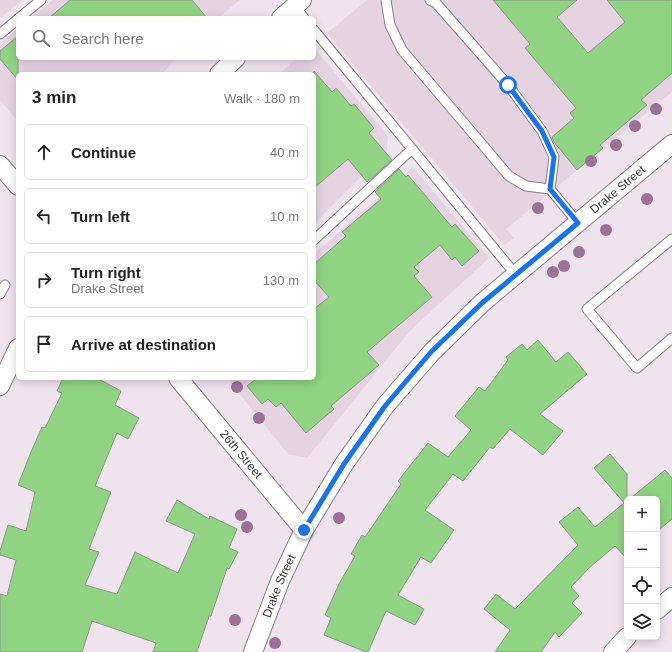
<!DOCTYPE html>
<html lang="en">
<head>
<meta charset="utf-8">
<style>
	:root { --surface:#fff; --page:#f6f6f6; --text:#222; --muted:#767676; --line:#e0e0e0 }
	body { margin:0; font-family:Helvetica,sans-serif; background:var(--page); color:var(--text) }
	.controls { position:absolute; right:12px; bottom:12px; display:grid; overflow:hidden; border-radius:6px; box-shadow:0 2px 10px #0003 }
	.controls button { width:36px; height:36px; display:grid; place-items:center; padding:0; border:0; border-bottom:1px solid var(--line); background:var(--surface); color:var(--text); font:20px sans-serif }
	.stop { position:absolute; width:12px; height:12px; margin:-9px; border:3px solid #1a73e8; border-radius:50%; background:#fff }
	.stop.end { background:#1a73e8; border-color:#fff; box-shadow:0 1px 4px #0008 }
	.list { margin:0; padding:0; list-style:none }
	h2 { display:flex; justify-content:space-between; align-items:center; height:52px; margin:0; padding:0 16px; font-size:17px }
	h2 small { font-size:13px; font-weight:400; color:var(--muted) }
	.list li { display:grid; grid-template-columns:26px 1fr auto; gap:12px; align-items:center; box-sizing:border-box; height:56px; margin:0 8px 8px; padding:0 8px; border:1px solid var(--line); border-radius:6px }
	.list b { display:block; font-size:15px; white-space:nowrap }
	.list p { margin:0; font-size:13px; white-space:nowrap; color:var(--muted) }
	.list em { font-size:13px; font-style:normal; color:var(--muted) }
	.icon { flex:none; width:22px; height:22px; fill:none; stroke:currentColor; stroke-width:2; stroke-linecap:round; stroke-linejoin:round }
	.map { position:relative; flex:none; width:672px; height:652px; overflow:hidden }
	.search { position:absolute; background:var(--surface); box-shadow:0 2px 10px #0003; left:16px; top:16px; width:300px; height:44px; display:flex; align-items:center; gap:10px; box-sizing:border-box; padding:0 14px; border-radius:6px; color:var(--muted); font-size:15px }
	.panel { position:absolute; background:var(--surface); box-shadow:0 2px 10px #0003; left:16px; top:72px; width:300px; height:308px; border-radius:6px }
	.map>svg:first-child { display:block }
	.built { fill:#e6d3e2 }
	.building { fill:#90d383; stroke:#8d968b }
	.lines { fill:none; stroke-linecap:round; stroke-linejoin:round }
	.service-casing { stroke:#877c85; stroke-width:11 }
	.minor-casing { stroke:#877c85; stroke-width:20 }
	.service { stroke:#fff; stroke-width:9 }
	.minor { stroke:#fff; stroke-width:18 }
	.tree { fill:#9c7198 }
	.route { stroke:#1a73e8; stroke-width:5 }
	.labels { text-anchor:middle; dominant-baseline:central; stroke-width:3.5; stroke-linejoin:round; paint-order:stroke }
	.street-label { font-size:12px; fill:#353034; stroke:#fff }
</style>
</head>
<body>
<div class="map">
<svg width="672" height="652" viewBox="0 0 672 652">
	<rect width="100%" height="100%" fill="#efe3ed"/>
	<g class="built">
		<polygon points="0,0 22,0 0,18"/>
		<polygon points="53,0 240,0 218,18 31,18"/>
		<polygon points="367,0 672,0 672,92 506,229 514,238 504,245 327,33"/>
		<polygon points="18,29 18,58 177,58 162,74 18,74 18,121 0,100 0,44"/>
		<polygon points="314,48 388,136 387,151 314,224 314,74 279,74 297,58 314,58"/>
		<polygon points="413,167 489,258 415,326 405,337 307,458 288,454 227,378 314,378 314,254"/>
	</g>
	<g class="building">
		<polygon points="70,0 192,0 207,18 49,18"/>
		<polygon points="493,0 577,0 557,17 588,53 625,22 607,0 672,0 672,73 641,100 647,105 600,145 603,148 577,170 554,142 552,137 574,118 570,113 576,108 525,48 530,44"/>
		<polygon points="18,36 18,80 0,59 0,51"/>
		<polygon points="314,71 332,92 336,88 351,106 354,104 374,128 369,133 392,160 367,182 348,159 314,188"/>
		<polygon points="399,169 406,177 408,175 452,227 455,224 479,251 462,266 455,257 452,260 440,245 414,267 419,272 414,276 432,297 367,352 379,365 331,406 334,409 306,433 281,403 276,407 268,399 262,404 247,386 257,378 314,378 314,309 329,297 314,280 314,264 346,236 342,232 381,199 375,192"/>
		<polygon points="538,340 556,362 568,352 587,374 540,414 563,431 543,455 510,429 493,449 490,447 463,481 453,474 425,510 454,530 431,563 421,557 398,595 424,609 415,625 386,611 368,652 366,652 324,635 331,618 325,615 339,584 355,556 351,554 362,535 365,537 401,484 398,481 428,443 448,457 471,430 455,416 479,387 485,391 508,360 506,357 522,344 527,350"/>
		<polygon points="63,378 97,378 121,391 115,405 139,418 128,439 117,433 95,486 111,492 89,549 99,552 85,585 117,594 135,552 178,573 195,534 166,521 177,500 209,519 210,516 237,529 229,548 238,552 229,569 227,568 211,616 209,616 197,652 153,652 156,643 92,621 82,652 0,652 0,594 7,596 16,560 0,555 0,551 8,525 26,531 35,492 18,485 31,452 42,427 45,428 62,393 57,391"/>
		<polygon points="610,454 627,474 627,559 615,546 590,567 571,587 579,596 572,603 582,613 559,637 555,632 541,652 495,652 510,630 484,609 496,594 515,609 578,545 559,522 578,507 595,527 624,503 594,468"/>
		<polygon points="665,470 672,478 672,519 660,529 657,526 657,499 634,499 632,497"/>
	</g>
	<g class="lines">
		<defs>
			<g id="service">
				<polyline points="386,0 390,25 402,50 509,176 526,186 550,189 578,223"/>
				<polyline points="430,0 436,3 508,85 542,131 554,157 550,189"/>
				<polyline points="295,6 304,18"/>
				<polyline points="19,18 41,0"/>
				<polyline points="314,30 516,275"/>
				<polyline points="0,34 18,19"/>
				<polyline points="672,239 587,309 637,368 672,338"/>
				<polyline points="314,240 412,149"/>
				<polyline points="0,294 5,285"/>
			</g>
			<g id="minor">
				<polyline points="281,18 302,0"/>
				<polyline points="219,74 236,58"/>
				<polyline points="0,165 18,186"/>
				<path id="s1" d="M178,378L304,530"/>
				<polyline points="0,386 18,348"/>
				<polyline points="657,610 672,597"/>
				<path id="s2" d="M253,652L280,581L304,530L344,464L385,406L431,353L482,303L672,144"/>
				<polyline points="613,652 627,637"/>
			</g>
		</defs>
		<use href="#service" class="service-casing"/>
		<use href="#minor" class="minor-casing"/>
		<use href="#service" class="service"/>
		<use href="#minor" class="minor"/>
	</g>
	<g class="tree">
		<circle cx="656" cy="109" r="6"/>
		<circle cx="635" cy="126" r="6"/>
		<circle cx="616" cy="145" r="6"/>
		<circle cx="591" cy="161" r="6"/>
		<circle cx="647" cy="199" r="6"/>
		<circle cx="538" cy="208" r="6"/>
		<circle cx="606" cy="230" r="6"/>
		<circle cx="579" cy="252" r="6"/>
		<circle cx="564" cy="266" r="6"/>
		<circle cx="553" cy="272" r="6"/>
		<circle cx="237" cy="387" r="6"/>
		<circle cx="259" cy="418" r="6"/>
		<circle cx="241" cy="515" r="6"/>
		<circle cx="339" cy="518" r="6"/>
		<circle cx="247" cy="527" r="6"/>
		<circle cx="235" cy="620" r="6"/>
		<circle cx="275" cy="643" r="6"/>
	</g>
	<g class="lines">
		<polyline class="route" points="304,530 344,464 385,406 431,352 482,303 578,223 550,189 554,157 542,131 508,85"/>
	</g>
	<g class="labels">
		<g class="street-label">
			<text stroke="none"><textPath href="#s2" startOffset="599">Drake Street</textPath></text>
			<text stroke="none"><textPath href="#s1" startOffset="99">26th Street</textPath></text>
			<text stroke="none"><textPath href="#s2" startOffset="71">Drake Street</textPath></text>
		</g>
	</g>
</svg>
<div class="controls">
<button>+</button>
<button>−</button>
<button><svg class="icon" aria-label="locate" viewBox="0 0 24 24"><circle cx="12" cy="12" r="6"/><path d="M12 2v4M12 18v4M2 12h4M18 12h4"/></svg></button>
<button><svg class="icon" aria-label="layers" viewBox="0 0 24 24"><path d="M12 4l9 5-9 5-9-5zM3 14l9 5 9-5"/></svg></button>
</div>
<div class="stop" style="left:508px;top:85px"></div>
<div class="stop end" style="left:304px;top:530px"></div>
<div class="search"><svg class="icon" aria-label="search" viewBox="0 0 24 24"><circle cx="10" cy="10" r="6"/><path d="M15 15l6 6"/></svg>Search here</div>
<section class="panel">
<h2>3 min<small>Walk · 180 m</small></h2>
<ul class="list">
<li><svg class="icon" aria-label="ahead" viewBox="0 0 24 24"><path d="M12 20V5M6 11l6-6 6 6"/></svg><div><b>Continue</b></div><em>40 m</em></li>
<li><svg class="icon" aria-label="left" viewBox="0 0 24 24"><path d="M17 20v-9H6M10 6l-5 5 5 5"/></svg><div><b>Turn left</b></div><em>10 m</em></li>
<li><svg class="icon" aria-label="right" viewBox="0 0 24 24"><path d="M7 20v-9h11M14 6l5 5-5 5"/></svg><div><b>Turn right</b><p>Drake Street</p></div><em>130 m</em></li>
<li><svg class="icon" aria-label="arrive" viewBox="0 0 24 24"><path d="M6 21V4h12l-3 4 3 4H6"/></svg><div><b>Arrive at destination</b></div></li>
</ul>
</section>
</div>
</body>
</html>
